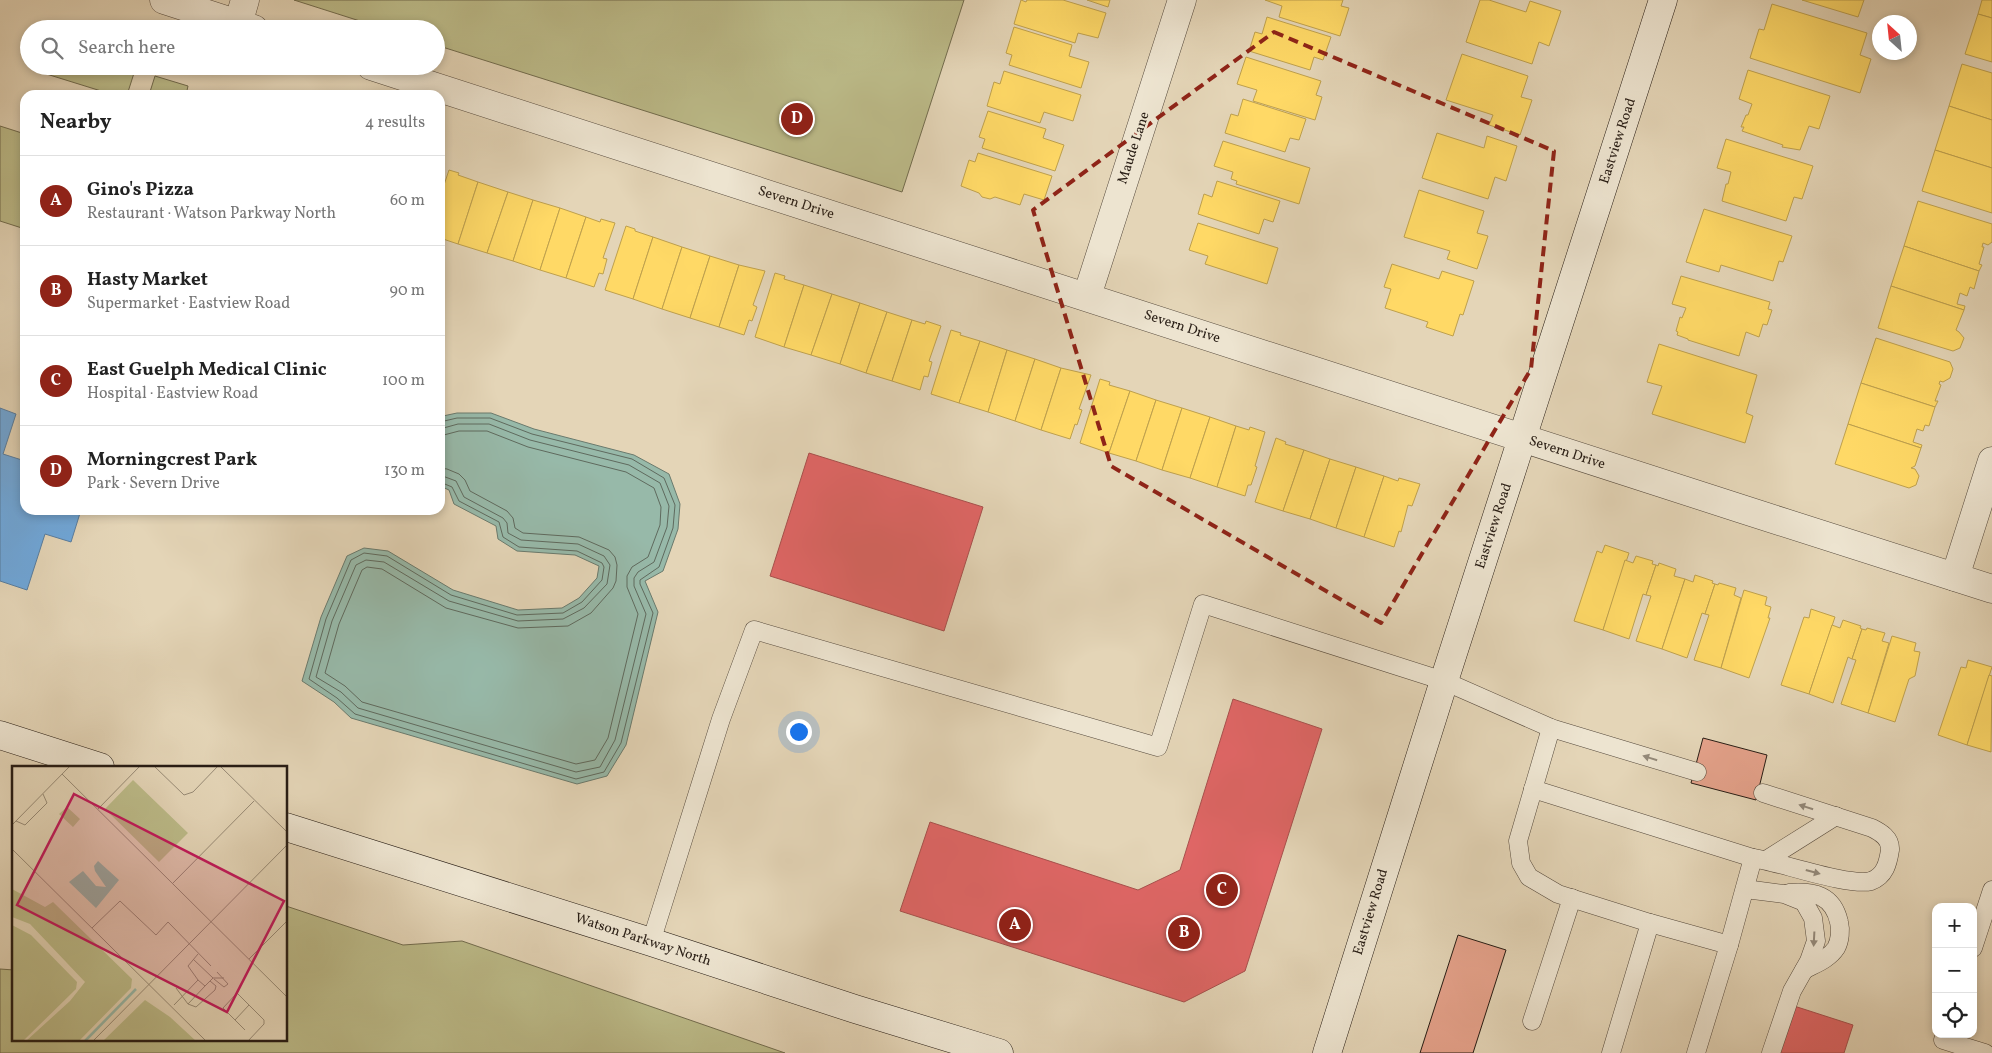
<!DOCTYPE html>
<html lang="en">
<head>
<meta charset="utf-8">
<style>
	:root { --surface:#fff; --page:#f2f2f2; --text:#222; --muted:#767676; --line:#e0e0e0; --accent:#8f2418 }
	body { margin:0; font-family:Vollkorn,serif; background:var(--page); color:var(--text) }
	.controls { position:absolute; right:15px; bottom:15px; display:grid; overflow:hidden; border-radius:10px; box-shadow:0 2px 8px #0003 }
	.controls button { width:45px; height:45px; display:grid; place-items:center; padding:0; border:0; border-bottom:1px solid var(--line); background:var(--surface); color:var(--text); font:25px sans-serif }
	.compass { position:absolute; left:1872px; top:15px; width:45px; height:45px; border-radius:50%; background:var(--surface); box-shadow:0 2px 8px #0003; rotate:333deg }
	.you { position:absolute; left:798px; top:731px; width:18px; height:18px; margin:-12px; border:4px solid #fff; border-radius:50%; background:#1a73e8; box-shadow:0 0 0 8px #1a73e833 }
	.badge { display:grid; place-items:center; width:32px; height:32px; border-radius:50%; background:var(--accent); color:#fff; font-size:16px; font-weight:700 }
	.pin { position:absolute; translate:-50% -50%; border:2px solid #fff; box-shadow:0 1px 5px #0006 }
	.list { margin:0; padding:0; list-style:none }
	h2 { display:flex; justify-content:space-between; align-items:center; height:65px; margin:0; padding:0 20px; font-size:21px }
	h2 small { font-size:16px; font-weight:400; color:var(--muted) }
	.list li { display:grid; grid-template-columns:32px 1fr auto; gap:15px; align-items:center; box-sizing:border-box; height:90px; padding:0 20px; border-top:1px solid var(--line) }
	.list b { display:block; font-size:19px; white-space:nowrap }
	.list p { margin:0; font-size:16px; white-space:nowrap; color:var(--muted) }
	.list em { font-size:16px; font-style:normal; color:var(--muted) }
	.icon { flex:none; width:28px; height:28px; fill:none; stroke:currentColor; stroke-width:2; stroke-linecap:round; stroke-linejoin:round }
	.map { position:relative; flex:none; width:1992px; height:1053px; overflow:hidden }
	.search { position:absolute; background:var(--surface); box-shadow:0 2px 8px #0003; left:20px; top:20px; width:425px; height:55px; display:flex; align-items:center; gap:12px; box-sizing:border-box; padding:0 18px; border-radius:28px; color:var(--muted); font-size:19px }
	.panel { position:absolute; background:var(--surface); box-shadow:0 2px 8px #0003; left:20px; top:90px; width:425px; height:425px; border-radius:15px }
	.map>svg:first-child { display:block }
	.green { fill:#bcbb89; stroke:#726c4e }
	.water { fill:#97b9a9; stroke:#6a7a6d }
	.homes { fill:#ffd966; stroke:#bea04d }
	.shops { fill:#e06666; stroke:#a8504d }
	.schools { fill:#6fa8dc; stroke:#597ea0 }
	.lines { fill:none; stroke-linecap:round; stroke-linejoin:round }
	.shore { stroke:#5f6a5e; stroke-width:1 }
	.building { fill:#e5a28b; stroke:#271c14 }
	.lane-casing { stroke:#564a3d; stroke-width:19 }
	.street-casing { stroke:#564a3d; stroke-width:29 }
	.secondary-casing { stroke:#271c14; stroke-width:29 }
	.lane { stroke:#ede4d0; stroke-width:18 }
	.street { stroke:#ede4d0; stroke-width:28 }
	.secondary { stroke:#ede4d0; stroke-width:28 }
	.oneway { fill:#948a7b }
	.marked { fill:none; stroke:#8f2418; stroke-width:4; stroke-dasharray:10 6; stroke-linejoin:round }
	.labels { text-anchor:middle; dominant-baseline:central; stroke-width:5; stroke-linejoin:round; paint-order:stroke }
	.street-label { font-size:14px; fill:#271c14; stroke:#ede4d0 }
	.inset-river { fill:none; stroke:#97b9a9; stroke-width:2.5 }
	.inset-road { fill:none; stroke:#988b76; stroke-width:1 }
	.view { fill:#c2185b; fill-opacity:0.15; stroke:#c2185b; stroke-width:2.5 }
	.inset-edge { fill:none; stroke:#271c14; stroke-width:2.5 }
</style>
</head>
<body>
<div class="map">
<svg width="1992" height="1053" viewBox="0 0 1992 1053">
	<rect width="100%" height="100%" fill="#e4d5b7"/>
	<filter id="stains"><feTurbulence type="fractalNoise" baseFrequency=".004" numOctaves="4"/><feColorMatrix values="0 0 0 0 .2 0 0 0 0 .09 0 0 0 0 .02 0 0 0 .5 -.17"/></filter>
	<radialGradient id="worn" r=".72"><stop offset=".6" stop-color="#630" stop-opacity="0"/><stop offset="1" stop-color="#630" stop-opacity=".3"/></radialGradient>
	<g class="green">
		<polygon points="294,0 964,0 902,192 436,45 436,29 385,29"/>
		<polygon points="42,66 123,66 135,70 127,95 114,95 40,72"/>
		<polygon points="155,76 188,86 186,95 149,95"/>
		<polygon points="0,126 25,134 25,229 0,221"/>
		<polygon points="286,906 403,945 462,941 785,1053 0,1053 0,969 14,970 14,1039 286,1039"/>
	</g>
	<polygon class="water" points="457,413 491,413 534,429 634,455 669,474 680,504 678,529 663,571 645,581 658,612 626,745 607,776 577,784 351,718 334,702 302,681 321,617 347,556 364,548 388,551 453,590 518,610 562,608 579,598 597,578 599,566 575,555 517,551 498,539 496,526 454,504 449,490 440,486 440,420 443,416"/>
	<g class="homes">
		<polygon points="1021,0 1026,2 1027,0 1063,0 1106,13 1098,38 1078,33 1075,43 1014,24"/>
		<polygon points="1087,0 1110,0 1108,7"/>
		<polygon points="1265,0 1343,0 1341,6 1349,8 1340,36 1279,17 1282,6"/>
		<polygon points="1480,0 1489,0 1526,12 1530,1 1561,11 1549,46 1539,42 1532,64 1466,42"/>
		<polygon points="1802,0 1864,0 1858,17"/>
		<polygon points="1982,0 1992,0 1992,18 1978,14"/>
		<polygon points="1772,4 1867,33 1860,55 1871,59 1860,93 1750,58 1759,29 1764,30"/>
		<polygon points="1978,14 1992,18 1992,62 1965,54"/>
		<polygon points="1267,17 1331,37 1323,60 1314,57 1310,70 1249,51 1255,32 1262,34"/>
		<polygon points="1014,27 1072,45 1069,56 1089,62 1081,88 1009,65 1012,55 1006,53"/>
		<polygon points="1462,54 1528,76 1521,97 1532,100 1520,135 1489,125 1493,115 1446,100"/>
		<polygon points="1246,57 1321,81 1316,95 1322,97 1315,120 1253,101 1257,90 1237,84"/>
		<polygon points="1962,64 1992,73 1992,120 1949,106"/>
		<polygon points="1748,70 1830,96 1819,129 1809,126 1800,150 1782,147 1783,145 1742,131 1744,127 1741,127 1746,115 1748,115 1752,104 1739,99"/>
		<polygon points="1004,71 1081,95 1073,121 1044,112 1040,123 987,106 994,82 1000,84"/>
		<polygon points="1243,99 1306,119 1299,140 1290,138 1285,152 1225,133 1231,114 1238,116"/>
		<polygon points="1949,106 1992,120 1992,168 1935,150"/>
		<polygon points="988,111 1046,129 1043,138 1064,145 1055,171 982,148 985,139 979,137"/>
		<polygon points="1437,133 1484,148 1487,136 1517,146 1506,181 1495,177 1488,199 1422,178"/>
		<polygon points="1726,139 1813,166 1802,199 1794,197 1786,221 1722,201 1726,184 1728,184 1731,172 1717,168"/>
		<polygon points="1223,141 1310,168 1299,204 1236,184 1237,181 1231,179 1233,172 1214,166"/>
		<polygon points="1935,150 1992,168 1992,213 1922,191"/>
		<polygon points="978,153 1052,176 1044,200 1024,194 1020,205 995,197 990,199 982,197 979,193 961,186 969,160 975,162"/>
		<polygon points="449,170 459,173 458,175 478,182 458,244 440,238 440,197"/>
		<polygon points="1217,181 1280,201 1273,222 1264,219 1259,234 1198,214 1204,194 1212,197"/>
		<polygon points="478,182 508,192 487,253 458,244"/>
		<polygon points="1419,190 1484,211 1477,233 1488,236 1477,269 1447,259 1450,251 1404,237"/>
		<polygon points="508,192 533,200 513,261 487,253"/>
		<polygon points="533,200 560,208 540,270 513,261"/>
		<polygon points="1918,201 1992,224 1992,242 1988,245 1983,243 1982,247 1984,247 1979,264 1982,265 1979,271 1904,246"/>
		<polygon points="560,208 586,217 566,278 540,270"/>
		<polygon points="1704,209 1792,236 1783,262 1779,261 1773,281 1721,265 1719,272 1686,262"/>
		<polygon points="586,217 600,222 601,219 615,223 603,258 607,259 603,274 599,273 594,287 566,278"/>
		<polygon points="1198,223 1278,248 1267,284 1205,264 1208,256 1189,250"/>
		<polygon points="626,226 635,229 635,231 653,237 633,299 605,290"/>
		<polygon points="653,237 682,247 662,309 633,299"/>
		<polygon points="1904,246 1979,271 1974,289 1970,287 1967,296 1960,293 1957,304 1965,306 1964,310 1891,286"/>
		<polygon points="682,247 710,256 690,318 662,309"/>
		<polygon points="710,256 739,265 719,327 690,318"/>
		<polygon points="1392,264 1439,279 1442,271 1474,281 1463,315 1460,314 1453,336 1426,327 1428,322 1385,308 1391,289 1384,287"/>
		<polygon points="739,265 765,271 753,305 757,307 752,321 749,320 744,335 719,327"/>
		<polygon points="775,273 785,276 784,279 804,285 784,347 755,337"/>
		<polygon points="1681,276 1770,302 1768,309 1772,310 1767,325 1763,324 1759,337 1746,332 1739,356 1688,340 1688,339 1677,335 1678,332 1676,331 1680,317 1682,318 1686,308 1672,304"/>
		<polygon points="804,285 832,294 811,355 784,347"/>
		<polygon points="1891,286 1964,310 1956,330 1959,332 1964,338 1960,348 1953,351 1878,328"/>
		<polygon points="832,294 860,303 840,364 811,355"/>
		<polygon points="860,303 887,312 866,373 840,364"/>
		<polygon points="887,312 912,320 892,381 866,373"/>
		<polygon points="912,320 925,324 926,321 941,326 929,361 932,362 928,377 924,376 920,390 892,381"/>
		<polygon points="951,330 961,333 960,335 980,341 959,403 931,394"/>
		<polygon points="1876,338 1950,362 1953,369 1950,378 1943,382 1940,381 1939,384 1941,385 1935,401 1938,401 1935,407 1861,383"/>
		<polygon points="980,341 1007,350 988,412 959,403"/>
		<polygon points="1659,344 1757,375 1746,413 1753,416 1745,443 1652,414 1662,386 1647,382"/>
		<polygon points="1007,350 1035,359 1015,421 988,412"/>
		<polygon points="1035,359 1061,368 1041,430 1015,421"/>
		<polygon points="1061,368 1091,375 1079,409 1082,410 1077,425 1075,424 1070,439 1041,430"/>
		<polygon points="1100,379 1110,382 1109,385 1130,391 1109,453 1080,443"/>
		<polygon points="1861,383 1935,407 1929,426 1925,425 1923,431 1917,429 1913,442 1922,445 1921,448 1848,424"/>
		<polygon points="1130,391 1156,400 1136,461 1109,453"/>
		<polygon points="1156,400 1182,408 1162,470 1136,461"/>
		<polygon points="1182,408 1210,417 1190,478 1162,470"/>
		<polygon points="1210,417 1236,426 1217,487 1190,478"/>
		<polygon points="1848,424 1921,448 1915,466 1911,468 1915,469 1919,476 1916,485 1909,488 1835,464"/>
		<polygon points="1236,426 1249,430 1250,427 1265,432 1255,466 1257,467 1251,485 1248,485 1245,496 1217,487"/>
		<polygon points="1276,438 1286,442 1285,444 1304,450 1283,511 1255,502"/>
		<polygon points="1304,450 1330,459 1310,519 1283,511"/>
		<polygon points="1330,459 1356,467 1336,528 1310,519"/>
		<polygon points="1356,467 1384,476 1364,537 1336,528"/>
		<polygon points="1384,476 1398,481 1399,478 1420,484 1412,506 1408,505 1401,532 1399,531 1394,547 1364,537"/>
		<polygon points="1605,545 1629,553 1603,630 1574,621 1597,551 1602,553"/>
		<polygon points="1636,556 1653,561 1652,564 1656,565 1646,595 1643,594 1629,639 1603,630 1625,560 1633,563"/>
		<polygon points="1659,563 1676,569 1674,576 1685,579 1662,649 1636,641 1651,596 1646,595 1656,565 1658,566"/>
		<polygon points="1695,575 1713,581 1712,583 1715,584 1705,614 1702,613 1687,658 1662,649 1685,579 1693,582"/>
		<polygon points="1719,583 1736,588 1734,595 1741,598 1721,668 1694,660 1709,615 1705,614 1715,584 1718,585"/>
		<polygon points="1744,590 1767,597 1765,605 1771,607 1768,618 1770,618 1749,678 1721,668"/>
		<polygon points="1811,609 1835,617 1809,694 1781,685 1804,617 1809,618"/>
		<polygon points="1843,620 1861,626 1860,628 1862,629 1852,659 1848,657 1833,703 1809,694 1832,625 1840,628"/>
		<polygon points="1867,628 1885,633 1882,641 1889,643 1868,713 1841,704 1856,660 1852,659 1862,629 1866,630"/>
		<polygon points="1892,636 1916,643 1914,651 1920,652 1915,676 1909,679 1895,722 1868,713"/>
		<polygon points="1968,660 1992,667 1967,745 1938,735 1961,667 1966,668"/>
		<polygon points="1989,675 1992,676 1991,752 1967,745"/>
	</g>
	<g class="shops">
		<polygon points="809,453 983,507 944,631 770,576"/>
		<polygon points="1233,699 1322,729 1245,971 1184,1002 900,911 930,822 1138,890 1180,870"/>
		<polygon points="1791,1005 1853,1025 1844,1053 1776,1053"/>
	</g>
	<polygon class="schools" points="0,408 16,414 3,454 25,461 25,510 81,510 71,542 45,534 27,590 0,581"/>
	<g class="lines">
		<g class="shore">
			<polyline points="440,422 457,418 490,418 532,434 632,459 664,478 675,505 673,528 659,567 640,580 640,584 653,613 621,743 604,772 576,779 355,714 337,698 309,679 326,619 351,560 364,553 387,556 451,595 517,615 563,613 582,602 602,580 604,567 602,563 577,551 519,547 503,537 499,522 459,501 452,487 440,482"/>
			<polyline points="440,429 458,424 489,424 530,440 629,465 660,483 669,506 667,527 654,562 638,572 634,578 634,586 646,614 615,740 600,767 576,772 358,708 341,692 316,677 332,621 356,565 366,560 384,562 449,601 518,621 563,619 584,608 607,584 610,565 604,556 578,544 521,540 508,533 507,523 503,518 464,497 456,481 440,475"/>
			<polyline points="440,436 459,431 487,431 528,447 626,472 654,488 661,507 660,525 648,557 632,567 627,576 627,587 638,614 608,738 595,760 576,764 362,702 345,686 325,673 339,624 362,570 367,567 382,569 446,608 518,628 568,626 591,613 613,588 616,581 617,565 615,557 609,550 579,537 523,533 515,528 513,518 507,511 470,491 465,480 459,474 447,469 440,468"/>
		</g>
	</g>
	<g class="building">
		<polygon points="1703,738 1767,755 1756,800 1691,783"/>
		<polygon points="1458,935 1506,950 1473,1053 1420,1053"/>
	</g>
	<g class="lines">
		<defs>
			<g id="lane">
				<polyline points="1551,728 1518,841 1521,863 1529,877 1558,894 1650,923"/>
				<polyline points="1533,789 1753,858"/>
				<polyline points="1766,860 1836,816"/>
				<polyline points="1745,889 1784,894 1804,902 1813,918 1816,941 1809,961 1792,991 1771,1053"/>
				<path d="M1789,893C1814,891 1833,895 1839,922C1841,930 1840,941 1836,948C1829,959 1815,964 1804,970"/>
				<polyline points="651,942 721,719 754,630 1158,747 1203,604 1444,681 1551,728 1697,772"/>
				<polyline points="1973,948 1992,890"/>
				<polyline points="1532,1021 1572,898"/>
				<polyline points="1945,1034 1943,1040 1985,1053"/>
				<path d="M1611,1053L1650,923L1729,945L1753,858C1779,862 1850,887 1871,881C1885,876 1888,863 1890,850C1891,838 1880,832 1872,828L1763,793"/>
				<polyline points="1696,1053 1729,945"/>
			</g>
			<g id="street">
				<polyline points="164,0 254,29"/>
				<polyline points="238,24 245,0"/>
				<path d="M371,66C912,239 1451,417 1992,589"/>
				<polyline points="1087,296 1182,0"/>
				<polyline points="1955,577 1992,461"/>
			</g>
			<g id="secondary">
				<polyline points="0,735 100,767"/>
				<polyline points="286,827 651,942 855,1009 999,1053"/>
				<polyline points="1327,1053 1444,681 1663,0"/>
			</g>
		</defs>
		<use href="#lane" class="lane-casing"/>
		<use href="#street" class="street-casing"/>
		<use href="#secondary" class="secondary-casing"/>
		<use href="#lane" class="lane"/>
		<use href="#street" class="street"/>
		<use href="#secondary" class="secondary"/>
	</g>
	<defs><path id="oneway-solid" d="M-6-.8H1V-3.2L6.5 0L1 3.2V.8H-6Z" transform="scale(1.25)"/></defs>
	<g class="oneway">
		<use href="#oneway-solid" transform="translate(1650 758) rotate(-163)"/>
		<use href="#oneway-solid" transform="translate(1806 807) rotate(-162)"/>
		<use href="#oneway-solid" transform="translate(1813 872) rotate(15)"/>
		<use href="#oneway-solid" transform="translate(1814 939) rotate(93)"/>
	</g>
	<path class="marked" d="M1274,32L1554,151L1531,369L1381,623L1111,466L1033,210Z"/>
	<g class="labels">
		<g class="street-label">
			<text transform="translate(1618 141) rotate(-72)">Eastview Road</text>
			<text transform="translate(1134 148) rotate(-72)">Maude Lane</text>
			<text transform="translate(796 203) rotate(18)">Severn Drive</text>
			<text transform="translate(1182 327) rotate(18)">Severn Drive</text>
			<text transform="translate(1567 453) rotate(18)">Severn Drive</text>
			<text transform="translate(1494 526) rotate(-72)">Eastview Road</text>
			<text transform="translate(1371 912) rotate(-73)">Eastview Road</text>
			<text transform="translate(643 940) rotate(18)">Watson Parkway North</text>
		</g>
	</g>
	<g transform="translate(12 766)">
		<rect width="275" height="275" fill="#e4d5b7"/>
		<path d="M121,14L176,67L147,96L93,43ZM55,41L68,53L61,61L47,48ZM0,123L33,141L41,136L120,213L119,222L67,275H14L58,235L73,216L18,158L0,151ZM0,159L19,169L65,216L64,223L11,275H0ZM133,234L158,251L184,275H91Z" fill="#bcbb89"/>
		<path d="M86,95L107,114L84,142L57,116L71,105L84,120L94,121L83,105L82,100Z" fill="#97b9a9"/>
		<path class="inset-river" d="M73,275L124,223"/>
		<path class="inset-road" d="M142,0L172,29L181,26L206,0M208,0L275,66M50,8L275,231M86,43L128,0M4,55L13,59L35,37L31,28M0,59L58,0M0,83L194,275M161,117L242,35M80,162L108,135L144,169L156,156L199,200M186,188L176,200L186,214M181,193L201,212M237,193L275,155M202,213L212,221L216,218L205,206M164,222L176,238L193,220M176,238L184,241L203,224L204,220L198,215M162,239L186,214L193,220L201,212H212M223,254L237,239M233,264L211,242L225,227L252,254V258L236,275M81,275L275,79"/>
		<path class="view" d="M62,28L272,135L215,246L5,139Z"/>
		<rect width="275" height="275" class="inset-edge"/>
	</g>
	<rect width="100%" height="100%" filter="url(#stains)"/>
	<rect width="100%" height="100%" fill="url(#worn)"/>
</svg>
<div class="controls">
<button>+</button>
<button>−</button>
<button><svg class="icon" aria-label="locate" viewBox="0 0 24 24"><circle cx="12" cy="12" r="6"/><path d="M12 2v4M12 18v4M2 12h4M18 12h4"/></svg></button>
</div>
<svg class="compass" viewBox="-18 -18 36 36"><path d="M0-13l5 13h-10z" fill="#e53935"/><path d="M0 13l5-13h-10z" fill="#767676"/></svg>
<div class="you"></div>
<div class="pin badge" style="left:1015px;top:925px">A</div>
<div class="pin badge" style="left:1184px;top:933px">B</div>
<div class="pin badge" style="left:1222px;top:890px">C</div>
<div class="pin badge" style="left:797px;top:119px">D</div>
<div class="search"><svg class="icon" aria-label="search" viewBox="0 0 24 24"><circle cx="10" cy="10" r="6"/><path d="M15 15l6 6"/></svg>Search here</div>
<section class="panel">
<h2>Nearby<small>4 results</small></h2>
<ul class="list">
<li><span class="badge">A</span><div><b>Gino's Pizza</b><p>Restaurant · Watson Parkway North</p></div><em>60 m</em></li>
<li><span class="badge">B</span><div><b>Hasty Market</b><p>Supermarket · Eastview Road</p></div><em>90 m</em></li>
<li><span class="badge">C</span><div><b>East Guelph Medical Clinic</b><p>Hospital · Eastview Road</p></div><em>100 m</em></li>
<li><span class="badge">D</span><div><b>Morningcrest Park</b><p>Park · Severn Drive</p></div><em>130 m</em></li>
</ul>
</section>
</div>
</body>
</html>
